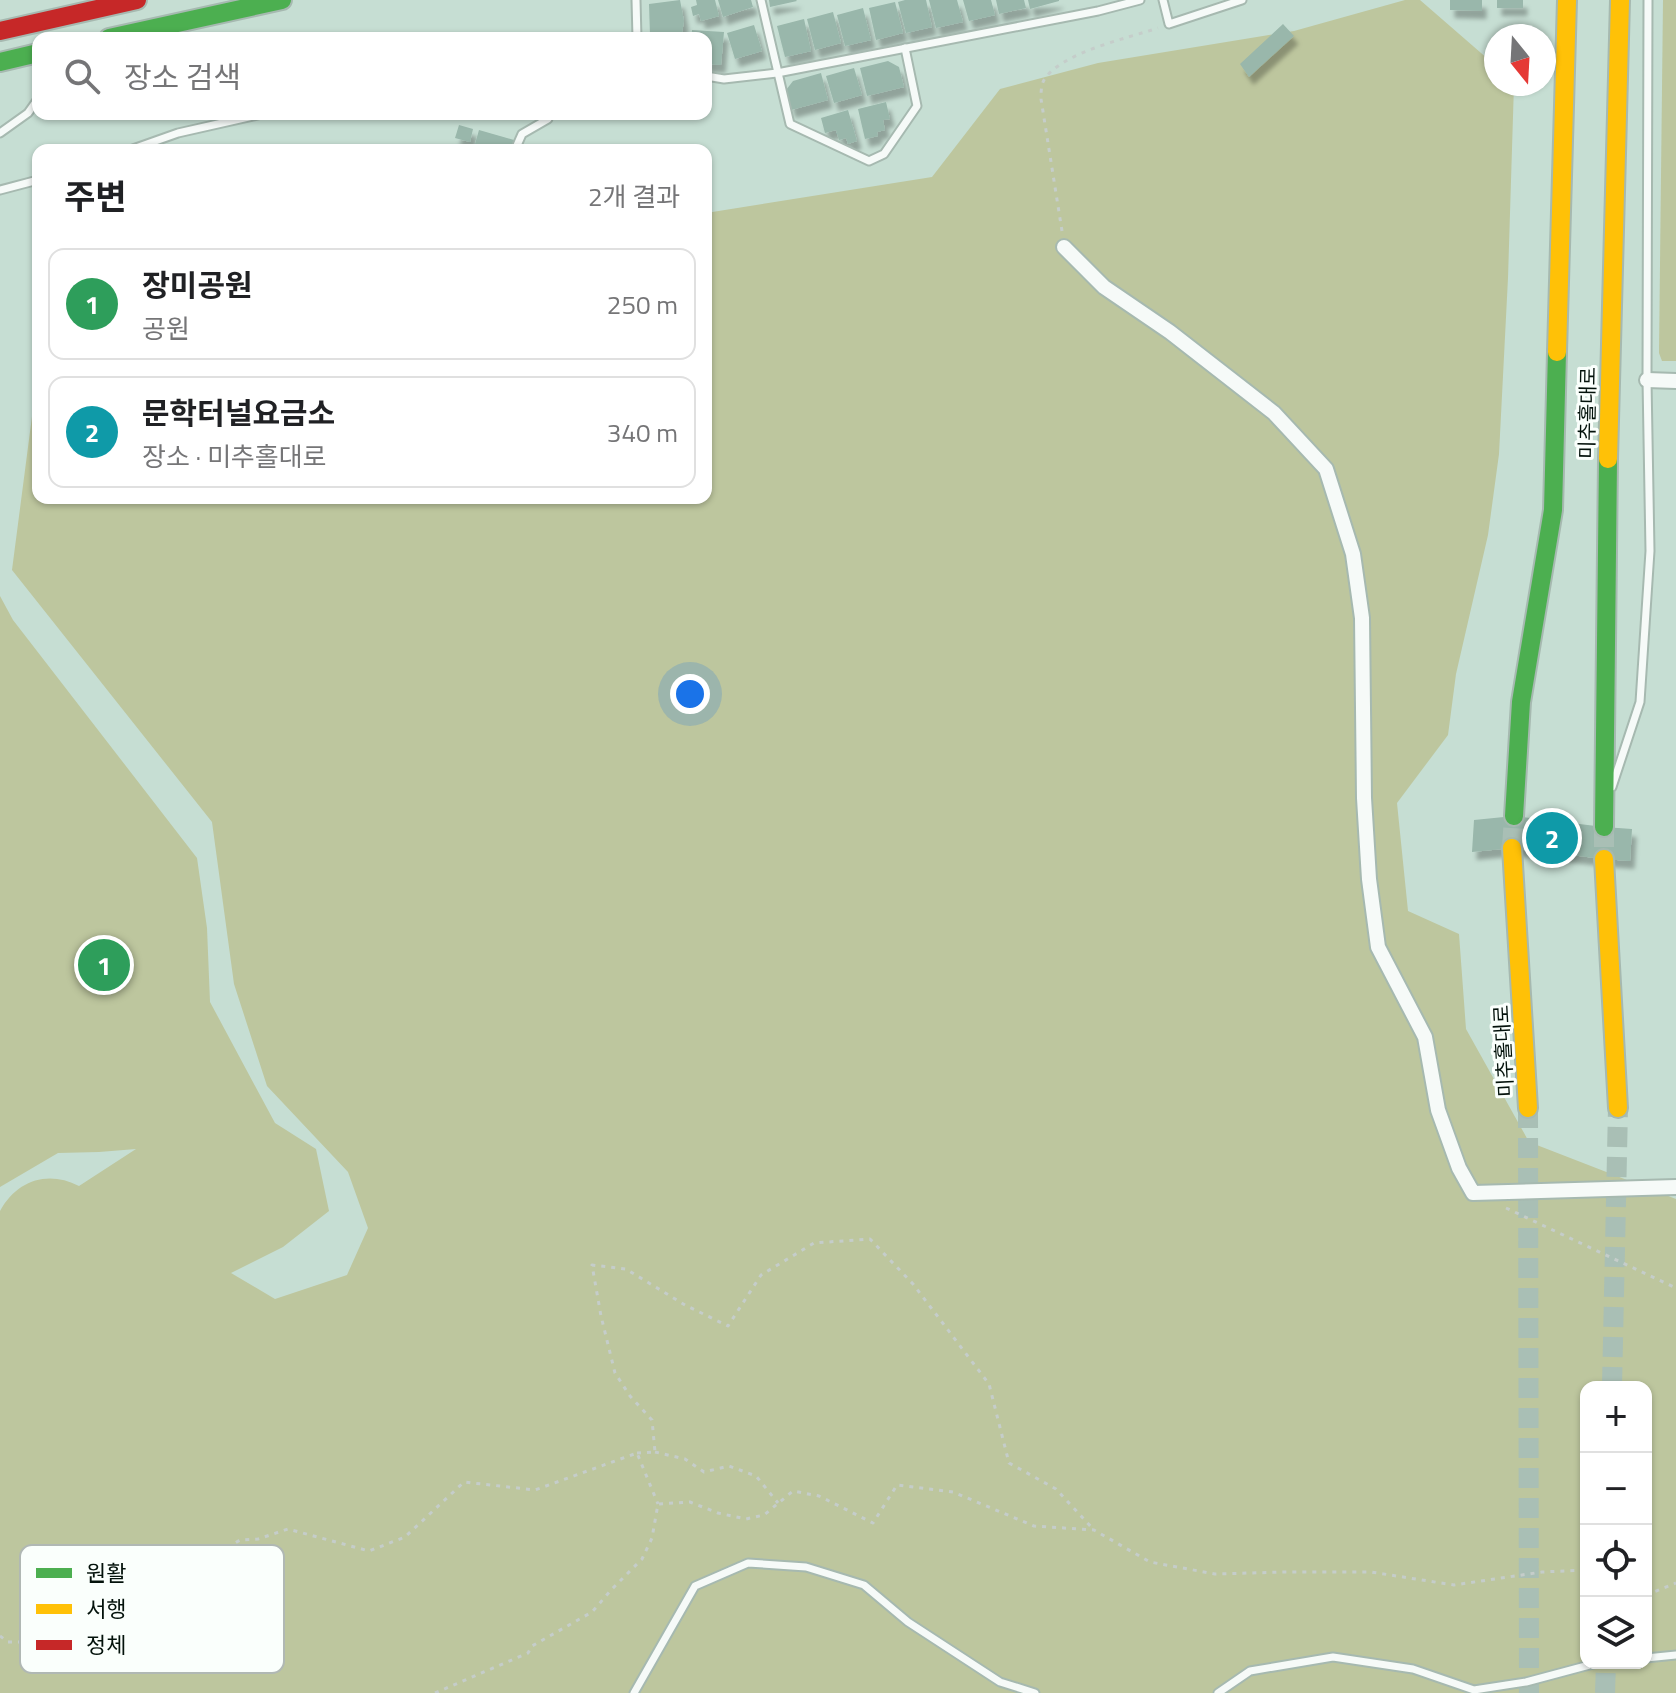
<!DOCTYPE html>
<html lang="ko">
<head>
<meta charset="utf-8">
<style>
	:root { --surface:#fff; --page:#f2f2f2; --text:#202124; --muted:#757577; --line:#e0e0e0; --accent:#7c3aed }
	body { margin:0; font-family:"Titillium Web","Noto Sans KR",sans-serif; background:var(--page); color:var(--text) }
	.controls { position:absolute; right:24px; bottom:24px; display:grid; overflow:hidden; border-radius:16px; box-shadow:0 2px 6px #0004 }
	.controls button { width:72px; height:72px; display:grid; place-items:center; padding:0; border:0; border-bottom:2px solid var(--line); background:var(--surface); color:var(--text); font:40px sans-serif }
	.compass { position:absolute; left:1484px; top:24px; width:72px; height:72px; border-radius:50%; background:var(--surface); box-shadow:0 2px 6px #0004; rotate:162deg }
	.you { position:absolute; left:690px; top:694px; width:28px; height:28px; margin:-20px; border:6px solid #fff; border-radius:50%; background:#1a73e8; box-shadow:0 0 0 12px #1a73e833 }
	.badge { display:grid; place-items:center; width:52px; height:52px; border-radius:50%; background:var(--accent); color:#fff; font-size:26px; font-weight:700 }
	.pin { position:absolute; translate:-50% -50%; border:4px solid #fff; box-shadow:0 2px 8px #0006 }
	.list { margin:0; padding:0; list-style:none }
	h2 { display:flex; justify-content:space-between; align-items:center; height:104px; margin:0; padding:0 32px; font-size:34px }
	h2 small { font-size:26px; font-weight:400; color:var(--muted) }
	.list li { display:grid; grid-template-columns:52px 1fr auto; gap:24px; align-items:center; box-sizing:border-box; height:112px; margin:0 16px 16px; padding:0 16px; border:2px solid var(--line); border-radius:16px }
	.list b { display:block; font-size:30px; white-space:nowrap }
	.list p { margin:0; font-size:26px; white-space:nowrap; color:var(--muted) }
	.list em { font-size:26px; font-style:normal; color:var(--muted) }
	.icon { flex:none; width:44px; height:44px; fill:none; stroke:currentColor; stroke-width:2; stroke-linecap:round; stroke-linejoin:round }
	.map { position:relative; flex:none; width:1676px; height:1693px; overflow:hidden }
	.search { position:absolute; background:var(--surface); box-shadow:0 2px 6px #0004; left:32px; top:32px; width:680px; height:88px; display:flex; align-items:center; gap:20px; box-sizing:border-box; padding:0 28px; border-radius:16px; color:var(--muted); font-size:30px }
	.panel { position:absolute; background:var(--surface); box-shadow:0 2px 6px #0004; left:32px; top:144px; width:680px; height:360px; border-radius:16px }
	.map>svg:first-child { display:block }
	.green { fill:#bdc69e; fill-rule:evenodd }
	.building { fill:#99b7ab; filter:url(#shadow) }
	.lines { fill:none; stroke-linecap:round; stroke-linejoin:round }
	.secondary-tunnel { stroke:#a9bfb5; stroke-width:20; stroke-dasharray:20 10; stroke-linecap:butt }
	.lane-casing { stroke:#a6b9b0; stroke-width:11 }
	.street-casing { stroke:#a6b9b0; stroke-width:18 }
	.fast-casing { stroke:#a6b9b0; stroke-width:22 }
	.slow-casing { stroke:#a6b9b0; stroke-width:22 }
	.jam-casing { stroke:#a6b9b0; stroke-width:22 }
	.path { stroke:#c5cdca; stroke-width:3; stroke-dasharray:4 6; stroke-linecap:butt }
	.lane { stroke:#f6faf8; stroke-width:7 }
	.street { stroke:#f6faf8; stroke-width:14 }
	.fast { stroke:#4caf50; stroke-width:18 }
	.slow { stroke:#ffc107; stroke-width:18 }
	.jam { stroke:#c62828; stroke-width:18 }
	.labels { text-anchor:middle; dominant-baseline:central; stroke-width:6; stroke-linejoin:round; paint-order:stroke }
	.street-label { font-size:20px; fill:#03120b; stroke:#fafffc }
	.key { fill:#fafffc; stroke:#b0b8b4; stroke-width:2 }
	.key-label { font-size:22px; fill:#03120b }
</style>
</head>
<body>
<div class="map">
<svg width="1676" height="1693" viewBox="0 0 1676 1693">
	<defs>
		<filter id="shadow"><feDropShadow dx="4.5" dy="8" stdDeviation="2" flood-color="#0004"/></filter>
	</defs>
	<rect width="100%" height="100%" fill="#c6ded3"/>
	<g class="green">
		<path d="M1405,0H1420L1496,66V84H1514L1508,278L1499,454L1488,535L1456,674L1448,735L1397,803L1408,911L1459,934L1466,1029L1529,1142L1676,1199V1693H0V1211C17,1180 48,1170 79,1186L136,1149L99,1152L58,1153L0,1187V596L13,620L197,858L207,928L210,1002L275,1123L316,1149L329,1211L283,1247L231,1273L275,1299L347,1275L368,1228L348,1172L267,1086L234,984L212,822L12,570L37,378L35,245L38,244V498H706V213L932,177L1000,89L1098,63L1294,31ZM1586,1387H1646V1663H1586Z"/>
		<polygon points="1663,0 1676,0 1676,361 1662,361 1659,353"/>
	</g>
	<g class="building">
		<polygon points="680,0 684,21 682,33 676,38 658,38 658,36 650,35 649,4"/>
		<polygon points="696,0 715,0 719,16 701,21 699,14 693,16 691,7 697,5"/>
		<polygon points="718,0 751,0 753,7 723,17"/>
		<polygon points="769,0 796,0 797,1 770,7"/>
		<polygon points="905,0 926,0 932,27 906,33 898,2"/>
		<polygon points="929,0 957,0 963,22 936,28"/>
		<polygon points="963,0 991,0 995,15 969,21"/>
		<polygon points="996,0 1024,0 1026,8 999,14"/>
		<polygon points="1028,0 1059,0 1059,1 1030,9"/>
		<polygon points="1450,0 1482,0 1482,11 1450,10"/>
		<rect x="1497" y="0" width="26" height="8"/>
		<polygon points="895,2 903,33 876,40 869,8"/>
		<polygon points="863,8 871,40 845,46 837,15"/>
		<polygon points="833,12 841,43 815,50 807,19"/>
		<polygon points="804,19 811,51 785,57 777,26"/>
		<polygon points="1283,24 1294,36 1249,77 1240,64"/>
		<polygon points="754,25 762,51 735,59 727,33"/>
		<polygon points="692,30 724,32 721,65 706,64 706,38 691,38"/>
		<polygon points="888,61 899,67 904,87 867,96 860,68"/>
		<polygon points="854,68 862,95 834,103 826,76"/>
		<polygon points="821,73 828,100 791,110 786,90 793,81"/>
		<polygon points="886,102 890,119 883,120 885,130 877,132 878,136 865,139 858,109"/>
		<polygon points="848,110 857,141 848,144 846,138 839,140 836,130 825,133 821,118"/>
		<polygon points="459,125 473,129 470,142 455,138"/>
		<polygon points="479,130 514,140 511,150 494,150 475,144"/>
		<polygon points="1514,816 1604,827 1632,829 1630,861 1604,859 1512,848 1472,852 1474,820"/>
	</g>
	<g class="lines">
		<g class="secondary-tunnel">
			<polyline points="1604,827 1604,859"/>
			<polyline points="1512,848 1514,816"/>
			<polyline points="1528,1108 1529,1693"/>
			<polyline points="1612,1387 1618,1108"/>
			<polyline points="1605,1693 1606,1663"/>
		</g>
		<defs>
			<g id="lane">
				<polyline points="636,0 637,38"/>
				<polyline points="761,0 790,124 869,161 884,154 917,106 905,48"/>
				<polyline points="1163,0 1169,24 1242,0"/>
				<polyline points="706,76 724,79 777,73 1098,11 1140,0"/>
				<polyline points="0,133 28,113 38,99"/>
				<polyline points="130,150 178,133 262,114"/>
				<polyline points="515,150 522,134 548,119 549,114"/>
				<polyline points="0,190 38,180"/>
				<polyline points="1612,787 1640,702 1650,551 1647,380 1648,0"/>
				<polyline points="1646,1658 1676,1655"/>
				<polyline points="634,1693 695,1586 748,1563 806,1567 864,1585 908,1622 1000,1682 1035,1693"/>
				<polyline points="1218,1693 1250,1671 1333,1657 1413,1669 1474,1690 1526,1682 1597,1663"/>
			</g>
			<g id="street">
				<polyline points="1064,247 1104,287 1170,332 1274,413 1326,469 1353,554 1362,618 1364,798 1369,879 1378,947 1425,1037 1438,1110 1459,1168 1473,1193 1676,1187"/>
				<polyline points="1647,380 1676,381"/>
			</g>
			<g id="fast">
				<polyline points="109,38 282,0"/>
				<polyline points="0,62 38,53"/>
				<polyline points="1514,816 1521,702 1553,510 1557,352"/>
				<polyline points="1604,827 1608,459"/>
			</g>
			<g id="slow">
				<polyline points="1557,352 1567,0"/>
				<polyline points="1608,459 1620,0"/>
				<polyline points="1512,848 1528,1108"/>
				<polyline points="1604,859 1618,1108"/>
			</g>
			<polyline id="jam" points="0,31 137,0"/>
		</defs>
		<use href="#lane" class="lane-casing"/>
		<use href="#street" class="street-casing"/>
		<use href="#fast" class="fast-casing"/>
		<use href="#slow" class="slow-casing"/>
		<use href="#jam" class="jam-casing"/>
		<g class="path">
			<path d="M1062,231L1041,99C1041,93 1041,85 1044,80C1060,53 1128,38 1158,28"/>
			<polyline points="1506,1208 1676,1288"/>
			<polyline points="655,1452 685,1459 704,1472 729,1466 756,1476 778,1503"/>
			<polyline points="637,1453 655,1452 652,1420 630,1396 615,1373 601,1316 592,1265 626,1269 685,1305 728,1326 761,1275 814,1243 870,1239 913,1284 989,1384 1009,1463 1056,1489 1094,1530"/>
			<polyline points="1646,1595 1676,1583"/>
			<polyline points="0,1636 8,1642 24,1642 37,1634 59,1633 116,1585 160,1586 194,1572 215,1555 240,1540 258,1539 288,1529 369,1551 405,1537 464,1482 535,1490 637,1453 658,1504"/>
			<polyline points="435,1693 528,1653 532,1646 592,1612 612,1589 642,1559 652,1538 658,1504 690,1502 718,1513 746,1519 764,1515 793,1491 819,1496 873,1523 897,1485 953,1492 1034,1526 1094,1530 1150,1562 1215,1574 1285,1572 1371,1572 1454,1585 1542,1572 1586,1570"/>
		</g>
		<use href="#lane" class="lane"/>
		<use href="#street" class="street"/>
		<use href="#fast" class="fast"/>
		<use href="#slow" class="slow"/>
		<use href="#jam" class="jam"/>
	</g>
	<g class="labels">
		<g class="street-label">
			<text transform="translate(1587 413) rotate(-89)">미추홀대로</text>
			<text transform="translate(1503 1051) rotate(-93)">미추홀대로</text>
		</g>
	</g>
	<rect x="20" y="1545" width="264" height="128" rx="12" class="key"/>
	<rect x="36" y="1568" width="36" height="10" fill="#4caf50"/>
	<rect x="36" y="1604" width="36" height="10" fill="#ffc107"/>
	<rect x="36" y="1640" width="36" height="10" fill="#c62828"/>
	<g class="key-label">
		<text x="86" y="1581">원활</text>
		<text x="86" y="1617">서행</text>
		<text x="86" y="1653">정체</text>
	</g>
</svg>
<div class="controls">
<button>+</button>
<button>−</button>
<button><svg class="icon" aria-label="locate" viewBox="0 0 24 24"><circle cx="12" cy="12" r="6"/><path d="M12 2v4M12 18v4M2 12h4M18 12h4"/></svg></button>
<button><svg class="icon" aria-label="layers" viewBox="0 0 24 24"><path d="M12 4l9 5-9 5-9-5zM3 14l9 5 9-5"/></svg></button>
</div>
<svg class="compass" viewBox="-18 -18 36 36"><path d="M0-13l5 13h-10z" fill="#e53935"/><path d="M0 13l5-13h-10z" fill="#757577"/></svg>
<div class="you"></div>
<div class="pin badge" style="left:104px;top:965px;background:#2e9e5b">1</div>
<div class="pin badge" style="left:1552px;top:838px;background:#0f9aa8">2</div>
<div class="search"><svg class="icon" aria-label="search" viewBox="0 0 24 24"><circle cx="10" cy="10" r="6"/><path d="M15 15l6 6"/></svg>장소 검색</div>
<section class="panel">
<h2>주변<small>2개 결과</small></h2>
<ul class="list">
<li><span class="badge" style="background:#2e9e5b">1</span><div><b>장미공원</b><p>공원</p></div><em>250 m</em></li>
<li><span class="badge" style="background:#0f9aa8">2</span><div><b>문학터널요금소</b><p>장소 · 미추홀대로</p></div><em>340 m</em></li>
</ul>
</section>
</div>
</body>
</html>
